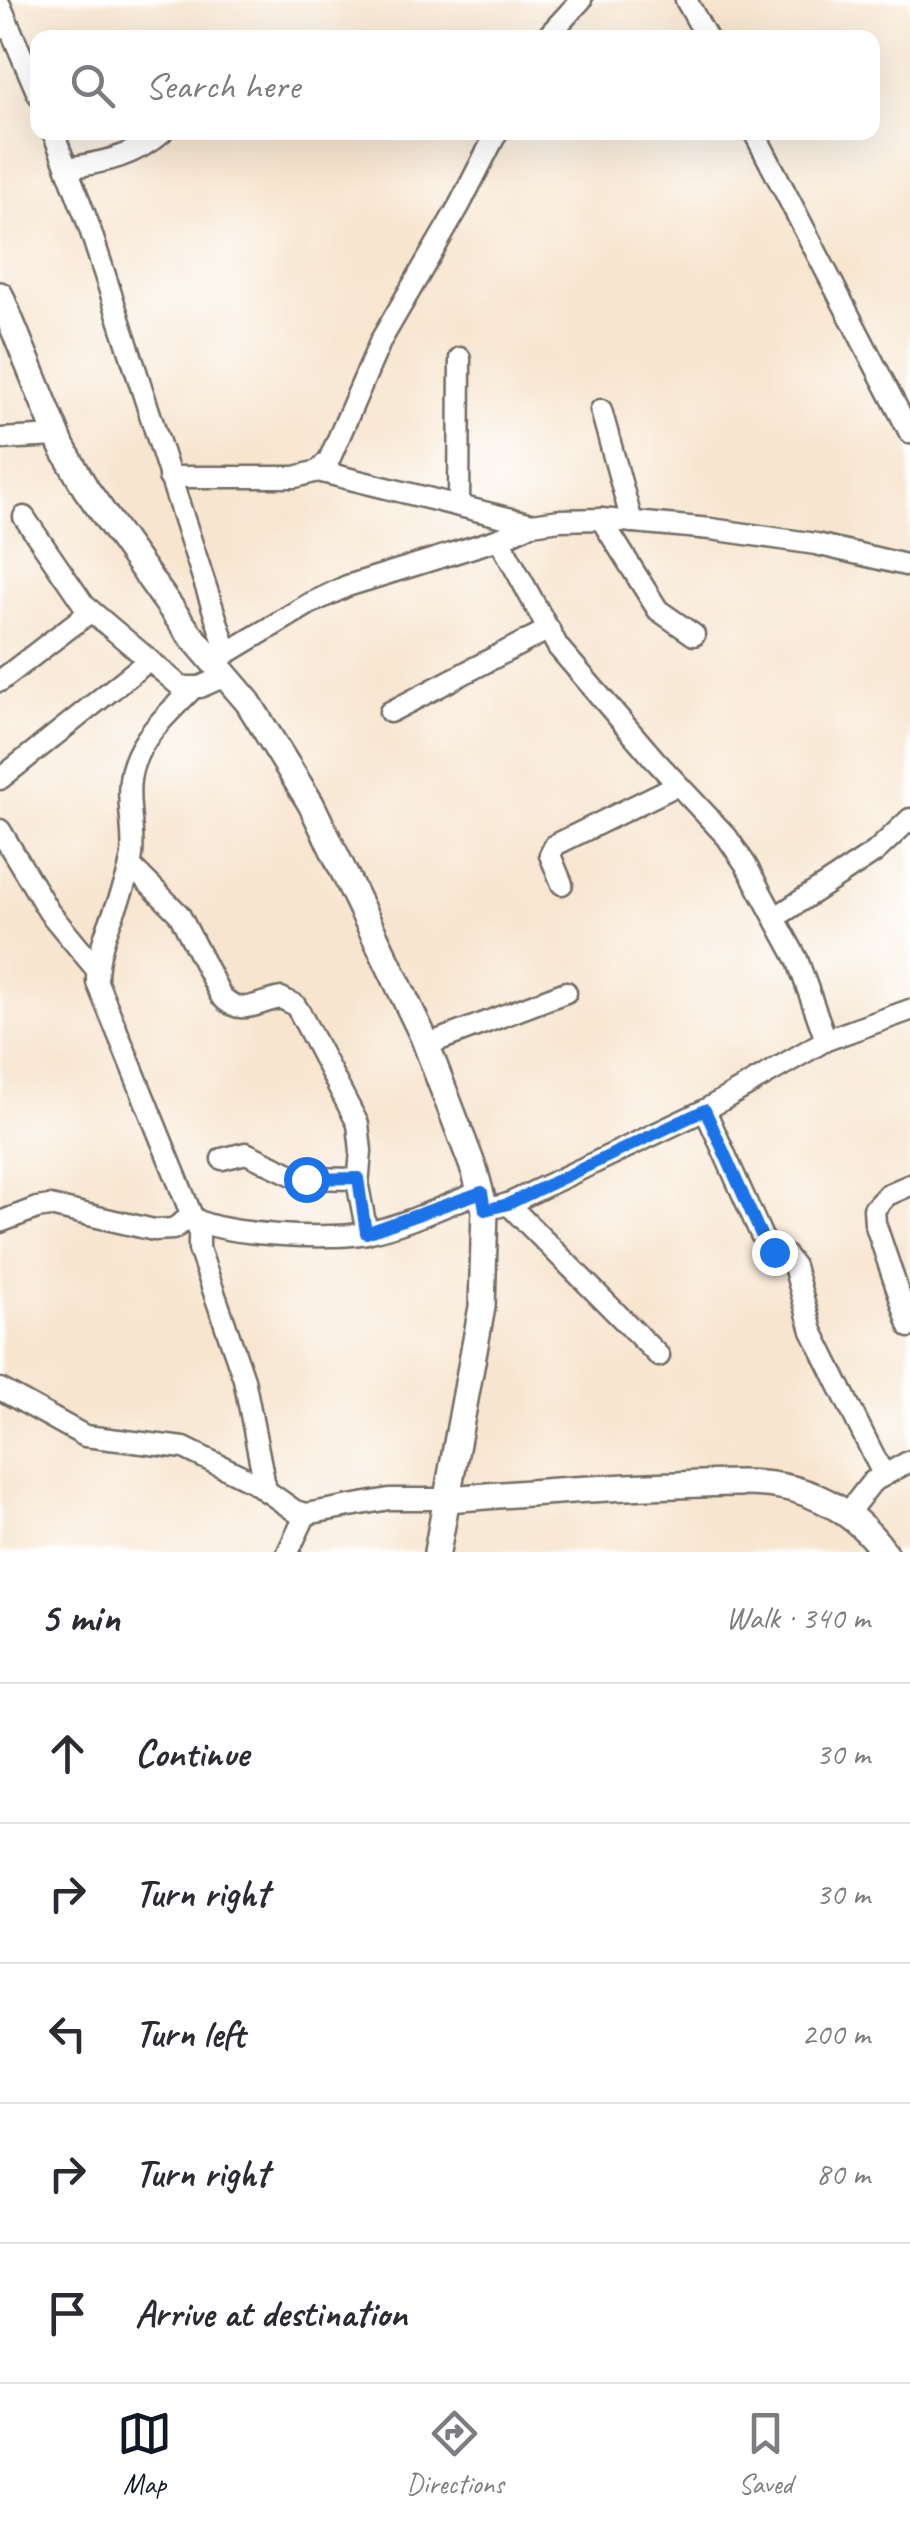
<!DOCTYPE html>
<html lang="en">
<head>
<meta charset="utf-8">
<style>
	:root { --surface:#fff; --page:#f2f2f3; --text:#2b2b33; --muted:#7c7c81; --line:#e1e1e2; --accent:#111827 }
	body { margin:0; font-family:Caveat,sans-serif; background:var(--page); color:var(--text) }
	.stop { position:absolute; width:30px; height:30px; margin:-22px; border:8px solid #1a73e8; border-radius:50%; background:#fff }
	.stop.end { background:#1a73e8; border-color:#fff; box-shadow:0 2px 10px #0008 }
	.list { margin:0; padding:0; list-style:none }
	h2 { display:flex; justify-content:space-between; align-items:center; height:130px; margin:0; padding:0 40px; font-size:42px }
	h2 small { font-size:32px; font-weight:400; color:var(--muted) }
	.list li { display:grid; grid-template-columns:65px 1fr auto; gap:30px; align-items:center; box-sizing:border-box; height:140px; padding:0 40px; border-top:2px solid var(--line) }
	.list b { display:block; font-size:38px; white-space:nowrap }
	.list em { font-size:32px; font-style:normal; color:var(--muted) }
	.icon { flex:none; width:55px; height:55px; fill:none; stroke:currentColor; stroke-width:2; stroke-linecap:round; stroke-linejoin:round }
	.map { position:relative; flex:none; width:910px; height:1552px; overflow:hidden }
	.search { position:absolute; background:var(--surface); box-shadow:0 10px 40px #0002; left:30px; right:30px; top:30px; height:110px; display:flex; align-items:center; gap:25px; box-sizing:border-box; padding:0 35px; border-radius:20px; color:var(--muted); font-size:38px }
	.sheet { height:830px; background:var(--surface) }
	nav { display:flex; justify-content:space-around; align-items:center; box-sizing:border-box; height:140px; border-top:2px solid var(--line); background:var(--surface); font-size:28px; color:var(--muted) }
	nav a { display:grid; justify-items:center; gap:5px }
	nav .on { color:var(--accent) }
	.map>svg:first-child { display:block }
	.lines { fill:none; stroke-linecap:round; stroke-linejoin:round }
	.minor-casing { stroke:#726c64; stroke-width:25 }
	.major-casing { stroke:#726c64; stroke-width:30 }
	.minor { stroke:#fff; stroke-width:20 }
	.major { stroke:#fff; stroke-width:25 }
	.route { stroke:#1a73e8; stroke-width:12 }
</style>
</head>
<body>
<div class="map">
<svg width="910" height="1552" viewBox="0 0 910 1552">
	<rect width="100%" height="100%" fill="#fff"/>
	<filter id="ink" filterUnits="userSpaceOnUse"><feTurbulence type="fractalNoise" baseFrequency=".01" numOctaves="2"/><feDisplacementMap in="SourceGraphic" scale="20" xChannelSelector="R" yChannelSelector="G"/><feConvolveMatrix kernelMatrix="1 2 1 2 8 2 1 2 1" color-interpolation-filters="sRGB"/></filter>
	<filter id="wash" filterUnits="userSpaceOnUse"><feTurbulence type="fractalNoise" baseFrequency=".0048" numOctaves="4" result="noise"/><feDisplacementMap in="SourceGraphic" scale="40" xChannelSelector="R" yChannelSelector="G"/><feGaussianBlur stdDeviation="2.25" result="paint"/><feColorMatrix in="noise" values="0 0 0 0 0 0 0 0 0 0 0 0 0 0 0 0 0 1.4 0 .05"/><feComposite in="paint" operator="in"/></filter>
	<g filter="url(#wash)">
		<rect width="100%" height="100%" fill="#f7e5cf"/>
	</g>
	<g filter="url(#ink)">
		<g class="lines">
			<defs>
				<g id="minor">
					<polyline points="686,0 707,38"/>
					<polyline points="0,5 38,94"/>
					<polyline points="546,38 581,0"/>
					<polyline points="53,132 88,223 227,652"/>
					<polyline points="754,132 910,433"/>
					<path d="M68,168C103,162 134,157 162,132"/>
					<polyline points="601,410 632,522"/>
					<polyline points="0,439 57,436"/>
					<polyline points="318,471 532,524"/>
					<polyline points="169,477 295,477 318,471 329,460 381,340 459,206 497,132"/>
					<polyline points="459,506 460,358"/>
					<polyline points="24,517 84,605 181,687 200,687 227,675"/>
					<polyline points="601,519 658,610 694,635"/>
					<polyline points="499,539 558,647 654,759 727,837 746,865 797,959 826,1040"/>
					<polyline points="214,661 309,604 347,586 499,539 532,524 560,520 601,519 711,529 816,544 910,566"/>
					<polyline points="0,681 91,611"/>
					<path d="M191,690C170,712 144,734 134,763C123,792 135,825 132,855C126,899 96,936 97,982L192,1216C210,1236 337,1240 366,1233C405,1225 444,1206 482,1191"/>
					<polyline points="390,712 549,629"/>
					<polyline points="0,779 149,660"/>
					<polyline points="0,830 49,912 97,970"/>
					<path d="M130,865L179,914L221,996C242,1018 256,1002 281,998L295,1005L300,1013L358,1124L361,1151L358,1186L367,1233"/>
					<polyline points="562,884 550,855 555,845 677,785"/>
					<polyline points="776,917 875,852 910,819"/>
					<polyline points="426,1045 566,992"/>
					<polyline points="705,1110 762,1237 770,1249 786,1256 794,1266 812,1331 883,1474"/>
					<polyline points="222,1159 246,1153 299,1178 358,1179"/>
					<polyline points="910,1185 887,1195 874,1209 875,1223 910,1327"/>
					<polyline points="508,1204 659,1356"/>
					<polyline points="485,1210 508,1204 705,1110 826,1040 910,1010"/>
					<polyline points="0,1222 37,1208 50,1206 154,1230 173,1229 192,1216"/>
					<polyline points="199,1224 199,1249 244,1379 266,1491"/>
					<polyline points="0,1389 85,1436 184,1448 254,1482 295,1511 306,1514 389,1499 448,1499"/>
					<polyline points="847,1514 872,1482 910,1461"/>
					<polyline points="288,1552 306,1514"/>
				</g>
				<g id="major">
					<polyline points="0,295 62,447 86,489 188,632 248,702 311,804 423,1036 475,1172 485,1210 482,1307 437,1552"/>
					<path d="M448,1499C525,1493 600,1487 677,1485C720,1484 766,1478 806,1493C839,1505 864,1523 884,1552"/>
				</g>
			</defs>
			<use href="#minor" class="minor-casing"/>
			<use href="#major" class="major-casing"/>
			<use href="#minor" class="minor"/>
			<use href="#major" class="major"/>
		</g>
	</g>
	<g class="lines" filter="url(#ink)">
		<polyline class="route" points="306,1179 358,1178 366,1233 482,1192 485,1210 508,1204 705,1110 762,1237 774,1252"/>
	</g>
</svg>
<div class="stop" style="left:306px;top:1179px"></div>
<div class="stop end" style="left:774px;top:1252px"></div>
<div class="search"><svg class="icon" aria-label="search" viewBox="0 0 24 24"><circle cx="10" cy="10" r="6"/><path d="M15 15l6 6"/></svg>Search here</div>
</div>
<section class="sheet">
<h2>5 min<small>Walk · 340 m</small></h2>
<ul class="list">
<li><svg class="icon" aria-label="ahead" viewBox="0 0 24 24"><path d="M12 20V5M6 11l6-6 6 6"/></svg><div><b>Continue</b></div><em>30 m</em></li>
<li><svg class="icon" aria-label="right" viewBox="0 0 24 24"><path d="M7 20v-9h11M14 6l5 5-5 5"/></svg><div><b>Turn right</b></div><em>30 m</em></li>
<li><svg class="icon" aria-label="left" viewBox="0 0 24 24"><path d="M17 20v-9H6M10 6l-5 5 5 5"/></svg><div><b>Turn left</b></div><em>200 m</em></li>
<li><svg class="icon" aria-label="right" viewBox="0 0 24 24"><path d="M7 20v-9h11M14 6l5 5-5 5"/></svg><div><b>Turn right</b></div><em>80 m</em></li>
<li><svg class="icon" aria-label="arrive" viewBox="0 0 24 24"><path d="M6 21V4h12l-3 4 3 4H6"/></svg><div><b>Arrive at destination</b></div></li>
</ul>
</section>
<nav>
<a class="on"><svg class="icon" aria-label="map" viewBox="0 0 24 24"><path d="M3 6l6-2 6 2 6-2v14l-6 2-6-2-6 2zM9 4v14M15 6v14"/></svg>Map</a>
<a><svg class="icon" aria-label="directions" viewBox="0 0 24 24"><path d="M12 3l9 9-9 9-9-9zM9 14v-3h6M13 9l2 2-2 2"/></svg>Directions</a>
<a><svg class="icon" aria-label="saved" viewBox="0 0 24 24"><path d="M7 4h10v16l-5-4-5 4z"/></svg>Saved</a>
</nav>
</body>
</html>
